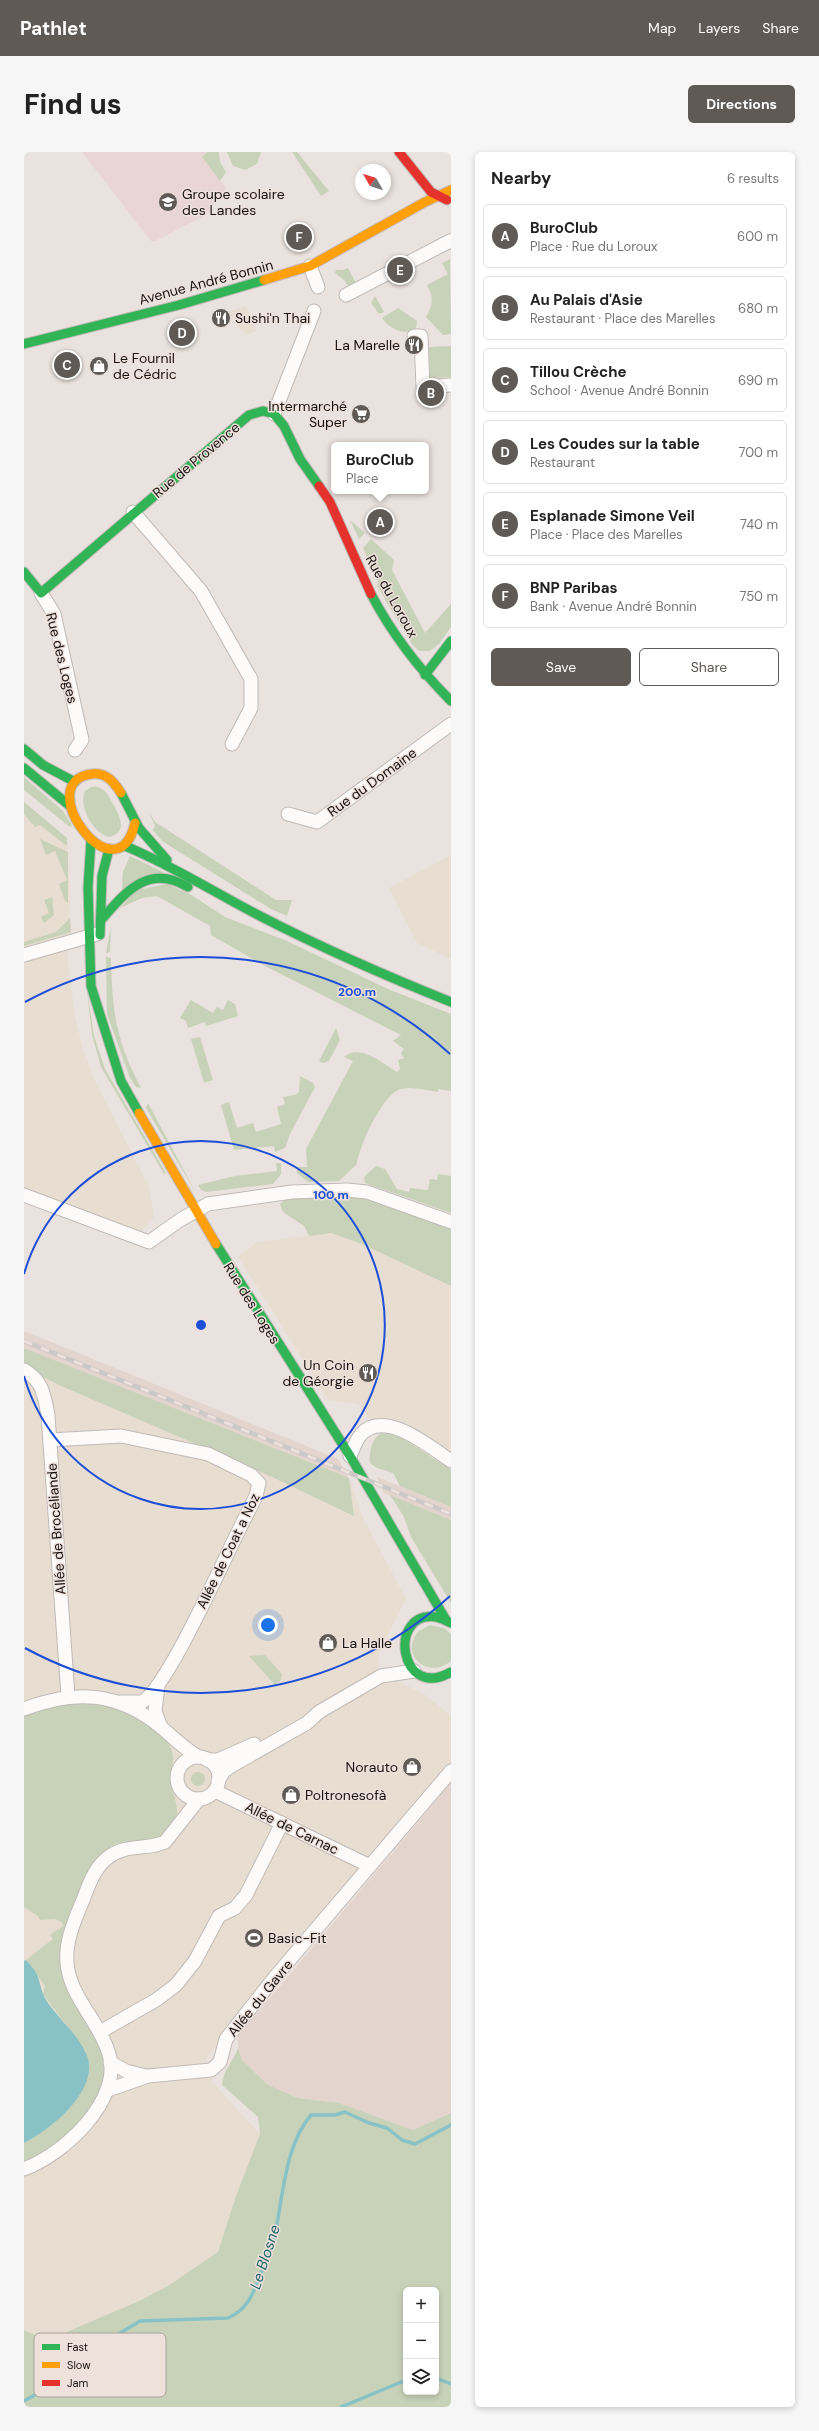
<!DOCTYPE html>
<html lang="en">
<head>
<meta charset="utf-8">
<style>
	:root { --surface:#fff; --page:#f6f6f6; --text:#222; --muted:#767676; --line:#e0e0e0; --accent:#605a57 }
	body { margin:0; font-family:"DM Sans",sans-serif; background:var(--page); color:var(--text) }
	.controls { position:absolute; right:12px; bottom:12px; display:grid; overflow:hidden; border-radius:6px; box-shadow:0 2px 6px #0003 }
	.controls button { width:36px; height:36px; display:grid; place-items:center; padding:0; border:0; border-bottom:1px solid var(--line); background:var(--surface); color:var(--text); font:20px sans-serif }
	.compass { position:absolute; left:331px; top:12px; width:36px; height:36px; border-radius:50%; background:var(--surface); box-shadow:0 2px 6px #0003; rotate:309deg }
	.you { position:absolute; left:244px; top:1473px; width:14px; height:14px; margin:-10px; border:3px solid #fff; border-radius:50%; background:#1a73e8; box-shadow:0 0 0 6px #1a73e833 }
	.badge { display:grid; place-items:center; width:26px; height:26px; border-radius:50%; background:var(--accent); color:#fff; font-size:13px; font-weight:700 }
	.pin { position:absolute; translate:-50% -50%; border:2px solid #fff; box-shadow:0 1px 4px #0006 }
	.popup { position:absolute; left:307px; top:290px; width:98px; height:52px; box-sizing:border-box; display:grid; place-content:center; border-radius:6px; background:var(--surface); filter:drop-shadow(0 1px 3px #0005); font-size:13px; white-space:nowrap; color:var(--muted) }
	.popup b { font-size:15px; color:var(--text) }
	.popup::after { content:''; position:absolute; left:50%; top:100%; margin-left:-8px; border:8px solid transparent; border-top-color:var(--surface) }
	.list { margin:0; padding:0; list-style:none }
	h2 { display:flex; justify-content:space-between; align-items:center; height:52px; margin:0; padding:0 16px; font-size:17px }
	h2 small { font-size:13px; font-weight:400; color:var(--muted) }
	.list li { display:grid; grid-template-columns:26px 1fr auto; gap:12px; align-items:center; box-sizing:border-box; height:64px; margin:0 8px 8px; padding:0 8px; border:1px solid var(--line); border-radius:6px }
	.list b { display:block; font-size:15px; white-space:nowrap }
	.list p { margin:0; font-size:13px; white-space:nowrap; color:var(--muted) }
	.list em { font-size:13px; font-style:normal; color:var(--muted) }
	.actions { display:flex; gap:8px; padding:12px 16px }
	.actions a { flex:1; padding:9px 0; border:1px solid var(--accent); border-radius:6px; text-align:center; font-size:14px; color:var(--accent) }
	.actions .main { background:var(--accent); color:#fff }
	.icon { flex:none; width:22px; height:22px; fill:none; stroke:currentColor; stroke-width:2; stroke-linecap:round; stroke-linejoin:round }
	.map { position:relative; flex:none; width:427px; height:2255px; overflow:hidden; border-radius:6px }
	header { display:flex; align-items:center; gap:24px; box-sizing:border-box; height:56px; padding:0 20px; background:var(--accent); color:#fff }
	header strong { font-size:19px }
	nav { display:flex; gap:22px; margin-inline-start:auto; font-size:14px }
	.intro { display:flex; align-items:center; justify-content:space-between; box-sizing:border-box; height:96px; padding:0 24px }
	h1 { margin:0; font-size:28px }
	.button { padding:10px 18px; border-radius:6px; background:var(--accent); color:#fff; font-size:14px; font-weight:700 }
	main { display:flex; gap:24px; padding:0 24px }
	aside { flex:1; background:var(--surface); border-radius:6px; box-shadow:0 2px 6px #0003 }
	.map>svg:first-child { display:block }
	.commercial { fill:#e7ddd0 }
	.built { fill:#e3d4cd }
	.education { fill:#e8d5d4 }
	.green { fill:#c8d2b8; fill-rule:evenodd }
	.water { fill:#88c2c7 }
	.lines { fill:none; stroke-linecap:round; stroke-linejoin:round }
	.stream { stroke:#88c2c7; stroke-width:3.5 }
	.street-casing { stroke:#c0bab7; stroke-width:15 }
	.fast-casing { stroke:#c0bab7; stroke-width:11 }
	.slow-casing { stroke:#c0bab7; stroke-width:11 }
	.jam-casing { stroke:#c0bab7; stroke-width:11 }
	.street { stroke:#fcfbfa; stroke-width:13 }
	.fast { stroke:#30b455; stroke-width:9 }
	.slow { stroke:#ff9f0a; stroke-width:9 }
	.jam { stroke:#e5322d; stroke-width:9 }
	.rail-casing { stroke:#cbc8c8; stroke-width:4.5 }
	.rail { stroke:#eee0da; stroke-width:3; stroke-dasharray:9; stroke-linecap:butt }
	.ring { fill:none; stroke:#1d4ed8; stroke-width:2 }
	.labels { text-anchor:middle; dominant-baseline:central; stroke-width:3; stroke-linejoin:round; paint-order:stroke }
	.poi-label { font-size:14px; fill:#15110f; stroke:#eee0da; text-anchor:start }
	.street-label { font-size:14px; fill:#15110f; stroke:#eee0da }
	.water-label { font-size:15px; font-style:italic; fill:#1b6369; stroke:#eee0da }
	.key { fill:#eee0da; stroke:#ada29d; stroke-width:1 }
	.key-label { font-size:11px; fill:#15110f }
	.centre { fill:#1d4ed8; stroke:#eee0da; stroke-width:2 }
	.ring-label { font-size:12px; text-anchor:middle; font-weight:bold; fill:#1d4ed8; stroke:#eee0da; stroke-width:3; stroke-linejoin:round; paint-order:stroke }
</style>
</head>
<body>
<header>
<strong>Pathlet</strong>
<nav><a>Map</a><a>Layers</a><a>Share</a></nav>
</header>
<div class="intro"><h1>Find us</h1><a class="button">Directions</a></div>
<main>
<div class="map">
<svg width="427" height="2255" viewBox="0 0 427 2255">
	<rect width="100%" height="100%" fill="#eae2de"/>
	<g class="commercial">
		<polygon points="222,154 232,179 221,183 204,160"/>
		<polygon points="0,650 43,686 47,780 43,802 51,865 58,894 69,925 125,1035 130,1065 115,1082 0,1036"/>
		<polygon points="427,703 427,807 393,791 365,736"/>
		<polygon points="307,1081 338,1092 427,1134 427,1318 374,1283 357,1281 334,1252 304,1248 214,1104 233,1090"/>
		<polygon points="0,1196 325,1326 338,1364 382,1447 355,1501 352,1527 373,1529 400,1542 427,1564 427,1613 222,1856 182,1907 190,1932 236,1982 195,2108 32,2193 0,2178"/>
	</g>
	<g class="built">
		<polygon points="0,1179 314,1307 325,1326 0,1196"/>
		<polygon points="353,1325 427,1355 427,1368 360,1341"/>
		<polygon points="427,1631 427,1961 389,1978 315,1951 274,1946 244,1933 218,1908 214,1896 214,1884"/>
	</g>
	<polygon class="education" points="58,0 183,0 178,5 202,36 182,63 131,89 127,89"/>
	<g class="green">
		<polygon points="183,0 195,0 196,10 202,20 196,29 178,5"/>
		<polygon points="203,0 237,0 233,12 221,18 209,14"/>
		<polygon points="268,0 273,0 305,39 297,44"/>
		<path d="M426,107L427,182L419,183L402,165C409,153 410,146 403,133L424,122L418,111Z"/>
		<polygon points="324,116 332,131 327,134 322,132 322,130 311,121 312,118 319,118"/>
		<polygon points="351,144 360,160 355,162 347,151"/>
		<path d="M374,156L393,169L392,176C380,185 365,176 358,166Z"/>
		<polygon points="427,194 427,225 406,226 405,195"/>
		<polygon points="326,368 341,381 335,387"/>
		<polygon points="347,387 370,408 368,418 401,481 427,452 427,475 415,492 406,499 395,499 388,492 356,439 353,434 354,429 339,396"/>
		<polygon points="0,625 40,660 48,674 46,675 0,638"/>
		<path d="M67,635C70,635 74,634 76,636C82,638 85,645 88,650C95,663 105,679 86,685C69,682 54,654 61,639Z"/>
		<polygon points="0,650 43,686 43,694 16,673 11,675 0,662"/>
		<polygon points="125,660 131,670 252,748 268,748 263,764 247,757 138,689 129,678 131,674"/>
		<polygon points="16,687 44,700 44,751 41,749 35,732 43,728 31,699 22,703"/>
		<polygon points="106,704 147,724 98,737 99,720"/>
		<path d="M143,732L166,742L201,765L263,789L364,837L427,862V939L414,937V940C402,938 388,934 377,937C358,942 335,995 333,1012L315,1029L284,1030L273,1021V1015H283L282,997L329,909L320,905C336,891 358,911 373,920L376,917L374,908L380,906L377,901L380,897L369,889L377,883L243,815L187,783L186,774L133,744L118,746L96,756L113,738Z"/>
		<polygon points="28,745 30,763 20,771 17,765 25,761 20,748"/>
		<polygon points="46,766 47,780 0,794 0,790 32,780"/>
		<polygon points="87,774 86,800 82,801"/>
		<path d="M82,805L87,806C88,859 92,889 117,936L112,935L106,926L83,862Z"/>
		<polygon points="62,830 70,884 81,917 142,1021 140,1022 77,915 68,883"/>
		<polygon points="167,848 189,861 193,855 199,858 204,848 211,852 214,864 182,874 181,870 164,876 162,869 156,866"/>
		<polygon points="312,876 316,888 305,909 299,911 295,909"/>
		<polygon points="176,885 189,928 180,931 167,887"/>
		<polygon points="276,924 289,931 291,935 266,982 261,996 251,1000 250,994 210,998 197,953 205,950 213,976 229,971 232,980 257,972 253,955 261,952 259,945 271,943 275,940"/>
		<polygon points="124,951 172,1041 122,956"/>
		<polygon points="252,1011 257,1011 257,1022 249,1032 182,1040 177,1038 174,1033 211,1024 253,1019"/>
		<polygon points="352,1014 361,1017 373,1037 385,1040 386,1036 404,1038 406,1027 413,1028 414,1022 427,1024 427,1061 341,1031 340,1025"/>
		<polygon points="310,1041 341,1047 427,1075 427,1134 338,1092 307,1081 285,1084 280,1074 259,1060 256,1052 262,1047"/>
		<polygon points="0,1196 325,1326 330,1364 248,1325 35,1233 0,1215"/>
		<path d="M361,1280L374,1283L427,1318V1355L376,1334L369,1321L353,1316L346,1311C345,1299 348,1283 361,1280Z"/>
		<polygon points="366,1343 427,1368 427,1451 387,1385 380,1365"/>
		<path d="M406,1473L420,1476L427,1482V1509C405,1528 376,1504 393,1481C395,1478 402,1476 406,1473Z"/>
		<polygon points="241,1503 258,1522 257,1528 251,1533 225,1504"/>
		<path d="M53,1551C86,1553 107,1556 131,1578C138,1584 145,1590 148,1599C152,1611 144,1621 147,1632C153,1656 161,1669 135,1685C80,1699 76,1689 53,1746C44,1766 36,1785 37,1807C37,1817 50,1838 55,1848C61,1860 83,1901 83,1912C83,1958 37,1992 0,2011V1991L27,1974L52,1948L62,1899L19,1842L21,1834L2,1808L29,1787L26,1783L39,1774L38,1770L31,1767L16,1768L14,1764L0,1755V1564L36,1552Z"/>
		<circle cx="174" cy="1627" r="7"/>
		<path d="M214,1896L218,1908L244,1933L274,1946L315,1951L389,1978L427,1961V2255H0V2178L32,2193L38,2182L113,2150L144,2134L194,2100L212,2044L236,1982L234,1965L198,1933C199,1918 209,1910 214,1896ZM382,2138H412V2240H382Z"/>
	</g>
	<path class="water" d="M2,1808C6,1813 13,1820 14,1825C17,1835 18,1842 24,1851C35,1867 52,1881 61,1899C80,1935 28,1977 0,1991V1809Z"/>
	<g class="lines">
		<g class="stream">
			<polyline points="412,2226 427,2232"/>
			<path d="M0,2249L25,2235L53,2207L116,2169L204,2166C223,2158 229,2142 236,2124C240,2112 246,2100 250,2087C259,2048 260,1994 287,1963H311L321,1960L345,1971L363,1976L378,1988L391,1992L427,1973"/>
			<polyline points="317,2255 382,2228"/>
		</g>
		<defs>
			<g id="street">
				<polyline points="286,114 294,135"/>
				<polyline points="322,143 426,89 427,90"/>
				<polyline points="390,184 397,184 399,235 427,233"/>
				<polyline points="250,262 290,159"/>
				<polyline points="109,360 177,439 227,527 227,556 208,592"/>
				<polyline points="17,441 30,462 58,588 51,598"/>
				<polyline points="264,662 293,670 427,572"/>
				<polyline points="0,803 73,782"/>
				<polyline points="0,1043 125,1090 156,1068 184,1052 268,1040 323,1038 343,1040 427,1070"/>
				<path d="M0,1218C19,1229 20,1243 24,1263L44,1544"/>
				<path d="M26,1288L97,1284L184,1302L227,1323L235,1331L232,1344L225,1358C206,1393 145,1535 118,1550H96"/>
				<path d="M326,1304C329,1298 331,1291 335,1285C357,1254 405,1294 427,1309"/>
				<polyline points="134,1534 131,1559 137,1575"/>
				<path d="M0,1557C51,1537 94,1540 137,1575C149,1585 160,1597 175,1605"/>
				<circle cx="174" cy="1626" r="21"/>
				<polyline points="183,1608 194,1608 230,1592"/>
				<polyline points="194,1629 200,1619 209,1613 283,1571 295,1560 357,1524 390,1519"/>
				<polyline points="191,1639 346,1714"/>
				<polyline points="76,1880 132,1848 152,1833 171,1809 195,1764 211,1756 222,1743 258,1671"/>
				<polyline points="86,1910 102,1919 122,1924"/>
				<polyline points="84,1938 124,1924 187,1918 196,1910 202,1887 251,1825 427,1619"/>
				<path d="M0,2017C39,2003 99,1948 85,1902C76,1871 50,1849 44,1818C39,1794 50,1769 59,1748C65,1732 71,1714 86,1704C103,1692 123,1698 141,1690L175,1647"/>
			</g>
			<g id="fast">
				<polyline points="0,192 155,153 240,128"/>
				<polyline points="0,420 17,441 225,263 239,259 250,262 260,274 276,307 295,334"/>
				<path d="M347,442C368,482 395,517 427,549"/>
				<polyline points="401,523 427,489"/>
				<polyline points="0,597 19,613 51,630"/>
				<polyline points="0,616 46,654"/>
				<polyline points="97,641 115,676 143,708"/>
				<polyline points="67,688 64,735 67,834 97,929 115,961"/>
				<path d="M101,694C148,713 191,741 236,764C298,796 362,824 427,850"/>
				<path d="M77,768C102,740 124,711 164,735"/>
				<polyline points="76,783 78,724 85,697"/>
				<polyline points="192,1092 326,1304 422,1468"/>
				<path d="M427,1471C423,1469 417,1466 412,1465C363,1458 375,1550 427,1520"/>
			</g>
			<g id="slow">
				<polyline points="240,128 286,114 401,50 427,38"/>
				<path d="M97,641C90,630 82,620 68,622C5,629 93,749 111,671"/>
				<polyline points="115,961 192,1092"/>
			</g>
			<g id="jam">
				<polyline points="375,0 407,40 423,48"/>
				<polyline points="295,334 306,350 347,442"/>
			</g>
		</defs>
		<use href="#street" class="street-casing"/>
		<use href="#fast" class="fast-casing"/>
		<use href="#slow" class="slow-casing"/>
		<use href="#jam" class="jam-casing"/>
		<use href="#street" class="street"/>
		<use href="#fast" class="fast"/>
		<use href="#slow" class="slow"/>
		<use href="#jam" class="jam"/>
		<defs>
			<polyline id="rail" points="0,1189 427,1362"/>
		</defs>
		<use href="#rail" class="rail-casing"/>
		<use href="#rail" class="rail"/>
	</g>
	<g class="ring">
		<path d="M0 1122A184 184 0 1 1 0 1224"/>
		<path d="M426 1444A368 368 0 0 1 1 1496M1 850A368 368 0 0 1 426 902"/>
	</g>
	<defs>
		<symbol id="school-disc" viewBox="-11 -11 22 22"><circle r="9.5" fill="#605a57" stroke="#eee0da"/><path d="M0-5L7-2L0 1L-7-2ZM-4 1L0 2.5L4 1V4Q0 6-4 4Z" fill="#fff"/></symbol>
		<symbol id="restaurant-disc" viewBox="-11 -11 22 22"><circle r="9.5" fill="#605a57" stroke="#eee0da"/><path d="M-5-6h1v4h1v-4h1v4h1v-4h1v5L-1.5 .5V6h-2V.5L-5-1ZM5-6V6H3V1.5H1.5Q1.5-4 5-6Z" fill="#fff"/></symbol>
		<symbol id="shop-disc" viewBox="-11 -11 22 22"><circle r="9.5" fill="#605a57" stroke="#eee0da"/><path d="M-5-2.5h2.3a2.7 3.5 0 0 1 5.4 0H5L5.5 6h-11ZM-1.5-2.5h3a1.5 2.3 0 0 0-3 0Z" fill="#fff"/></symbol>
		<symbol id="supermarket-disc" viewBox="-11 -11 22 22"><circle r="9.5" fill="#605a57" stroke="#eee0da"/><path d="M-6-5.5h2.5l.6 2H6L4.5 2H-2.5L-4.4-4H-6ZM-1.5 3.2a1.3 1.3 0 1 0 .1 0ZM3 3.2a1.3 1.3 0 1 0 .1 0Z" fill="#fff"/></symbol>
		<symbol id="stadium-disc" viewBox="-11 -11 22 22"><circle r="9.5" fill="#605a57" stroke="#eee0da"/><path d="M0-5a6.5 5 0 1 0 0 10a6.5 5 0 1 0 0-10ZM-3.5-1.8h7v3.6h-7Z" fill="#fff"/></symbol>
	</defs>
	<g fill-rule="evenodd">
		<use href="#school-disc" x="133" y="39" width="22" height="22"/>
		<use href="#restaurant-disc" x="186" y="155" width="22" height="22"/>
		<use href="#restaurant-disc" x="379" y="182" width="22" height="22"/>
		<use href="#shop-disc" x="64" y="203" width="22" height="22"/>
		<use href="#supermarket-disc" x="326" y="251" width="22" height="22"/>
		<use href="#restaurant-disc" x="333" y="1210" width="22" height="22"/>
		<use href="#shop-disc" x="293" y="1480" width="22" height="22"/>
		<use href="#shop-disc" x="377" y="1604" width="22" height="22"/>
		<use href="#shop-disc" x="256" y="1632" width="22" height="22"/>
		<use href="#stadium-disc" x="219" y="1775" width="22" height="22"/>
	</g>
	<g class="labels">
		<g class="poi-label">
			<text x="158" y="42">Groupe scolaire<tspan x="158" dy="16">des Landes</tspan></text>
			<text x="211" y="166">Sushi'n Thai</text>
			<text x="376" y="193" text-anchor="end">La Marelle</text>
			<text x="89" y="206">Le Fournil<tspan x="89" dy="16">de Cédric</tspan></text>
			<text x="323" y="254" text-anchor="end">Intermarché<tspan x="323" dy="16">Super</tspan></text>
			<text x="330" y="1213" text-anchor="end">Un Coin<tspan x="330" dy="16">de Géorgie</tspan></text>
			<text x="318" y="1491">La Halle</text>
			<text x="374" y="1615" text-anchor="end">Norauto</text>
			<text x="281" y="1643">Poltronesofà</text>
			<text x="244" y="1786">Basic-Fit</text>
		</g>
		<g class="street-label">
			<text transform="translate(182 130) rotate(-15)">Avenue André Bonnin</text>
			<text transform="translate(172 308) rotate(-40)">Rue de Provence</text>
			<text transform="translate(368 444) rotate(61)">Rue du Loroux</text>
			<text transform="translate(38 506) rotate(76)">Rue des Loges</text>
			<text transform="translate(348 630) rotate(-36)">Rue du Domaine</text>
			<text transform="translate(228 1151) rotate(58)">Rue des Loges</text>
			<text transform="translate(32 1377) rotate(-94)">Allée de Brocéliande</text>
			<text transform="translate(204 1399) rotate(-64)">Allée de Coat a Noz</text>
			<text transform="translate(268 1676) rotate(26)">Allée de Carnac</text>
			<text transform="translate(236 1846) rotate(-51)">Allée du Gavre</text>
		</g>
		<g class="water-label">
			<text transform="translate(241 2105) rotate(-72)">Le Blosne</text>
		</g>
	</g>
	<rect x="10" y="2181" width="132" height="64" rx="6" class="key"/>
	<rect x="18" y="2192" width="18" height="6" fill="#30b455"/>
	<rect x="18" y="2210" width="18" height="6" fill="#ff9f0a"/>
	<rect x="18" y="2228" width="18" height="6" fill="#e5322d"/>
	<g class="key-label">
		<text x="43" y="2199">Fast</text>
		<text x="43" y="2217">Slow</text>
		<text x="43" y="2235">Jam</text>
	</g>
	<circle cx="177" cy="1173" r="6" class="centre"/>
	<g class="ring-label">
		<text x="333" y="844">200 m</text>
		<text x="307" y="1047">100 m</text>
	</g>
</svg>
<div class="controls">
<button>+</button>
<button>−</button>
<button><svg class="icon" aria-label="layers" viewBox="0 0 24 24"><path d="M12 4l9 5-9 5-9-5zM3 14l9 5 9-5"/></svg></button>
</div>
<svg class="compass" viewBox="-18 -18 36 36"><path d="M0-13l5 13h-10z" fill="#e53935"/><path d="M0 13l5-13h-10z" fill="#767676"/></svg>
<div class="you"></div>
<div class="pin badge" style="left:356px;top:370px">A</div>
<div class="popup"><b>BuroClub</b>Place</div>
<div class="pin badge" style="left:407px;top:241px">B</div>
<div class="pin badge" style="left:43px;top:213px">C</div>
<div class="pin badge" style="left:158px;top:181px">D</div>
<div class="pin badge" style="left:376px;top:118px">E</div>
<div class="pin badge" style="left:275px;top:85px">F</div>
</div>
<aside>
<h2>Nearby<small>6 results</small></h2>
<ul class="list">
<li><span class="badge">A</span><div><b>BuroClub</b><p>Place · Rue du Loroux</p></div><em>600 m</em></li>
<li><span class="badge">B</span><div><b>Au Palais d'Asie</b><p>Restaurant · Place des Marelles</p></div><em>680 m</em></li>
<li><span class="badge">C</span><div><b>Tillou Crèche</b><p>School · Avenue André Bonnin</p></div><em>690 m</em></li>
<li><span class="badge">D</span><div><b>Les Coudes sur la table</b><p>Restaurant</p></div><em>700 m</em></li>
<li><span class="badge">E</span><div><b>Esplanade Simone Veil</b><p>Place · Place des Marelles</p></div><em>740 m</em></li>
<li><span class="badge">F</span><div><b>BNP Paribas</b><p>Bank · Avenue André Bonnin</p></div><em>750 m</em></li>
</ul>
<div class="actions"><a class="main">Save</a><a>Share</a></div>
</aside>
</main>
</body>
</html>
